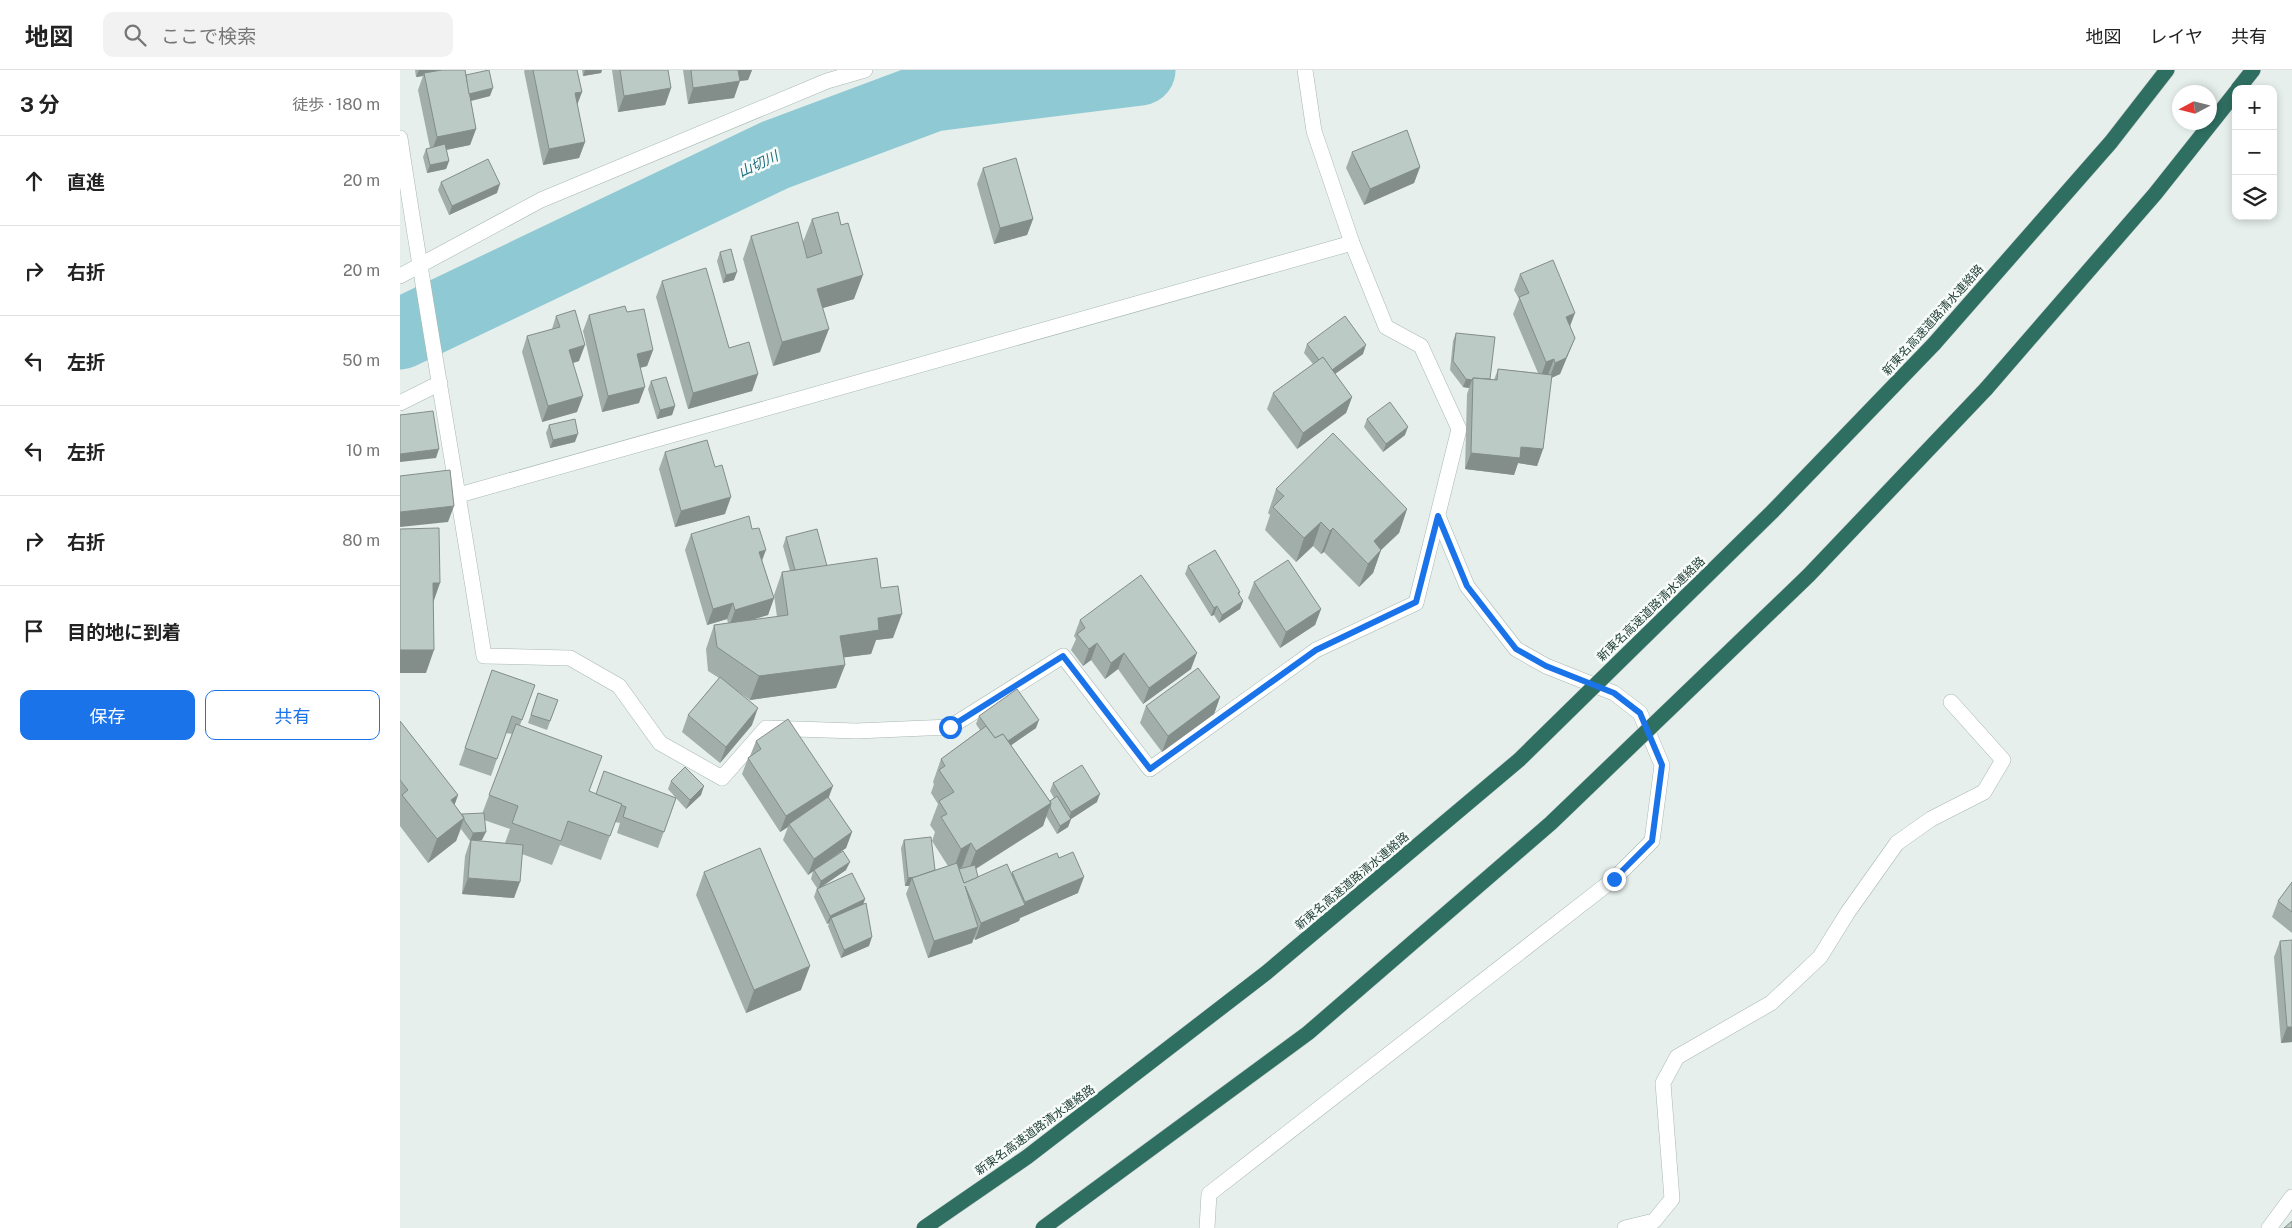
<!DOCTYPE html>
<html lang="ja">
<head>
<meta charset="utf-8">
<style>
	:root { --surface:#fff; --page:#f2f2f2; --text:#222; --muted:#767676; --line:#e0e0e0; --accent:#1a73e8 }
	body { margin:0; font-family:"Public Sans","Noto Sans JP",sans-serif; background:var(--page); color:var(--text) }
	.controls { position:absolute; right:15px; top:15px; display:grid; overflow:hidden; border-radius:10px; box-shadow:0 2px 8px #0003 }
	.controls button { width:45px; height:45px; display:grid; place-items:center; padding:0; border:0; border-bottom:1px solid var(--line); background:var(--surface); color:var(--text); font:25px sans-serif }
	.compass { position:absolute; left:1772px; top:15px; width:45px; height:45px; border-radius:50%; background:var(--surface); box-shadow:0 2px 8px #0003; rotate:263deg }
	.stop { position:absolute; width:15px; height:15px; margin:-11px; border:4px solid #1a73e8; border-radius:50%; background:#fff }
	.stop.end { background:#1a73e8; border-color:#fff; box-shadow:0 1px 5px #0008 }
	.list { margin:0; padding:0; list-style:none }
	h2 { display:flex; justify-content:space-between; align-items:center; height:65px; margin:0; padding:0 20px; font-size:21px }
	h2 small { font-size:16px; font-weight:400; color:var(--muted) }
	.list li { display:grid; grid-template-columns:32px 1fr auto; gap:15px; align-items:center; box-sizing:border-box; height:90px; padding:0 20px; border-top:1px solid var(--line) }
	.list b { display:block; font-size:19px; white-space:nowrap }
	.list em { font-size:16px; font-style:normal; color:var(--muted) }
	.actions { display:flex; gap:10px; padding:15px 20px }
	.actions a { flex:1; padding:11px 0; border:1px solid var(--accent); border-radius:10px; text-align:center; font-size:18px; color:var(--accent) }
	.actions .main { background:var(--accent); color:#fff }
	.icon { flex:none; width:28px; height:28px; fill:none; stroke:currentColor; stroke-width:2; stroke-linecap:round; stroke-linejoin:round }
	.map { position:relative; flex:none; width:1892px; height:1158px; overflow:hidden }
	header { display:flex; align-items:center; gap:30px; box-sizing:border-box; height:70px; padding:0 25px; background:var(--surface); border-bottom:1px solid var(--line) }
	header strong { font-size:24px }
	nav { display:flex; gap:28px; margin-inline-start:auto; font-size:18px }
	.search { width:350px; height:45px; background:var(--page); display:flex; align-items:center; gap:12px; box-sizing:border-box; padding:0 18px; border-radius:10px; color:var(--muted); font-size:19px }
	main { display:flex }
	aside { flex:1; background:var(--surface) }
	.map>svg:first-child { display:block }
	.lines { fill:none; stroke-linecap:round; stroke-linejoin:round }
	.river { stroke:#8ec9d4; stroke-width:71 }
	.minor-casing { stroke:#a8b8b2; stroke-width:16 }
	.motorway-casing { stroke:#c2cac8; stroke-width:16 }
	.minor { stroke:#fff; stroke-width:15 }
	.motorway { stroke:#2f6f62; stroke-width:15 }
	.motorway-bridge-casing { stroke:#c2cac8; stroke-width:16; stroke-linecap:butt }
	.motorway-bridge { stroke:#2f6f62; stroke-width:15 }
	.wall { fill:#a1aea9; fill-rule:evenodd }
	.shaded-wall { fill:#838d89 }
	.building { fill:#bbcac4; stroke:#838d89 }
	.route { stroke:#1a73e8; stroke-width:6 }
	.labels { text-anchor:middle; dominant-baseline:central; stroke-width:5; stroke-linejoin:round; paint-order:stroke }
	.street-label { font-size:12px; fill:#24423a; stroke:#f7fbf9 }
	.water-label { font-size:14px; font-style:italic; fill:#1c6f80; stroke:#f7fbf9 }
</style>
</head>
<body>
<header>
<strong>地図</strong>
<div class="search"><svg class="icon" aria-label="search" viewBox="0 0 24 24"><circle cx="10" cy="10" r="6"/><path d="M15 15l6 6"/></svg>ここで検索</div>
<nav><a>地図</a><a>レイヤ</a><a>共有</a></nav>
</header>
<main>
<aside>
<h2>3 分<small>徒歩 · 180 m</small></h2>
<ul class="list">
<li><svg class="icon" aria-label="ahead" viewBox="0 0 24 24"><path d="M12 20V5M6 11l6-6 6 6"/></svg><div><b>直進</b></div><em>20 m</em></li>
<li><svg class="icon" aria-label="right" viewBox="0 0 24 24"><path d="M7 20v-9h11M14 6l5 5-5 5"/></svg><div><b>右折</b></div><em>20 m</em></li>
<li><svg class="icon" aria-label="left" viewBox="0 0 24 24"><path d="M17 20v-9H6M10 6l-5 5 5 5"/></svg><div><b>左折</b></div><em>50 m</em></li>
<li><svg class="icon" aria-label="left" viewBox="0 0 24 24"><path d="M17 20v-9H6M10 6l-5 5 5 5"/></svg><div><b>左折</b></div><em>10 m</em></li>
<li><svg class="icon" aria-label="right" viewBox="0 0 24 24"><path d="M7 20v-9h11M14 6l5 5-5 5"/></svg><div><b>右折</b></div><em>80 m</em></li>
<li><svg class="icon" aria-label="arrive" viewBox="0 0 24 24"><path d="M6 21V4h12l-3 4 3 4H6"/></svg><div><b>目的地に到着</b></div></li>
</ul>
<div class="actions"><a class="main">保存</a><a>共有</a></div>
</aside>
<div class="map">
<svg width="1892" height="1158" viewBox="0 0 1892 1158">
	<rect width="100%" height="100%" fill="#e6efeb"/>
	<g class="lines">
		<polyline class="river" points="0,264 375,85 533,26 740,0"/>
		<defs>
			<g id="minor">
				<path d="M0,68C26,241 57,413 84,586L170,588L219,616L260,673L322,708L366,658L456,661L550,657L663,586L750,699L916,580L1016,533L1059,359L1021,276L986,257L952,173L914,61L905,0"/>
				<polyline points="0,206 141,130 427,11 465,0"/>
				<polyline points="0,333 40,313"/>
				<polyline points="59,425 952,173"/>
				<polyline points="807,1158 809,1124 1214,809 1252,771 1262,695 1240,643 1214,623 1146,596 1116,579 1067,516 1038,446"/>
				<polyline points="1225,1158 1254,1151 1272,1129 1263,1013 1277,987 1371,933 1420,887 1448,842 1497,773 1531,749 1584,722 1603,690 1551,632"/>
				<polyline points="1869,1158 1892,1127"/>
			</g>
			<g id="motorway">
				<polyline points="1838,19 1853,0"/>
				<polyline points="1534,274 1711,72 1767,0"/>
				<polyline points="1586,319 1755,124 1836,22"/>
			</g>
		</defs>
		<use href="#minor" class="minor-casing"/>
		<use href="#motorway" class="motorway-casing"/>
		<use href="#minor" class="minor"/>
		<use href="#motorway" class="motorway"/>
		<defs>
			<g id="motorway-bridge">
				<polyline points="524,1158 627,1087 866,903 1119,690 1372,442 1534,274"/>
				<polyline points="643,1158 908,963 1151,753 1409,505 1586,319"/>
			</g>
		</defs>
		<use href="#motorway-bridge" class="motorway-bridge-casing"/>
		<use href="#motorway-bridge" class="motorway-bridge"/>
	</g>
	<g class="wall">
		<polygon points="15,0 65,0 66,5 90,26 71,31 76,59 70,75 46,80 49,91 46,99 27,103 23,87 26,79 30,78 18,20 23,6 16,7"/>
		<polygon points="125,0 177,0 182,22 177,34 185,72 179,88 143,95 124,1"/>
		<polygon points="182,0 202,0 201,3 183,6"/>
		<polygon points="212,0 268,0 271,18 265,35 218,42"/>
		<polygon points="283,0 352,0 348,10 339,11 334,28 288,34"/>
		<polygon points="952,82 1020,97 1014,113 964,135 946,98"/>
		<polygon points="583,98 633,149 627,165 594,174 577,114"/>
		<polygon points="41,112 97,123 49,145 38,120"/>
		<polygon points="412,149 454,229 423,238 420,282 373,296 343,189 351,166 403,172"/>
		<polygon points="320,182 334,210 323,213 317,191"/>
		<polygon points="1120,204 1170,256 1175,268 1160,304 1151,308 1143,379 1137,396 1118,393 1114,405 1065,399 1067,324 1069,318 1063,317 1050,300 1053,271 1056,263 1090,309 1094,310 1098,299 1138,303 1113,244 1119,229 1114,220"/>
		<polygon points="262,211 329,278 358,304 352,321 288,339 256,227"/>
		<polygon points="227,242 253,280 247,296 240,298 239,333 202,342 183,261 189,245"/>
		<polygon points="156,246 179,291 173,293 177,342 142,352 122,282 127,266 152,259"/>
		<polygon points="907,274 963,284 935,304 952,327 946,343 897,379 867,339 873,323 913,294 904,283"/>
		<polygon points="251,311 275,336 272,345 257,349 248,319"/>
		<polygon points="967,349 1005,365 983,382 964,357"/>
		<polygon points="149,355 175,372 150,378 146,363"/>
		<polygon points="265,382 315,397 325,444 275,457 259,399"/>
		<polygon points="876,419 1007,439 999,463 981,480 973,503 959,517 924,482 921,484 913,476 896,492 865,460 870,445 868,443"/>
		<polygon points="291,464 362,490 374,528 368,545 349,550 377,547 374,525 382,502 390,501 383,476 386,467 427,496 481,518 493,568 476,570 471,584 444,587 445,595 436,618 350,630 337,621 352,655 320,693 282,662 288,645 319,608 308,601 306,579 314,555 328,553 327,549 307,555 285,480"/>
		<polygon points="788,496 840,522 839,525 843,531 840,539 819,553 814,545 811,546 785,504"/>
		<polygon points="854,512 921,539 915,555 880,578 848,528"/>
		<polygon points="680,550 791,599 743,634 718,599 705,609 691,590 683,596 671,580 676,569 674,566"/>
		<path d="M92,600L135,615L120,655L189,721L196,724L276,728L268,719L271,711L301,725L286,739L276,728L258,778L217,763L220,753L215,752L201,790L160,775L152,795L122,784L114,828L62,824L65,786L70,771L61,759L56,771L28,793L0,756V651L58,725L54,735L62,744H82L112,664L106,663L91,706L59,695ZM84,750L110,759L105,773L79,771L82,770Z"/>
		<polygon points="138,623 158,630 147,660 128,653"/>
		<polygon points="820,627 814,644 762,682 740,653 746,636"/>
		<polygon points="579,646 636,658 611,675 650,731 654,728 650,721 653,713 697,732 671,749 668,757 657,764 646,746 643,756 576,799 578,807 612,804 612,802 659,788 678,823 620,848 619,851 575,870 574,868 572,873 528,888 506,824 509,816 505,816 501,778 504,770 535,800 548,796 532,771 535,762 530,755 538,734 531,723 534,714 533,712 541,689 580,660 576,654"/>
		<polygon points="356,671 428,727 452,762 446,778 428,791 446,800 423,816 465,829 463,834 469,876 441,888 428,856 429,853 427,854 414,827 417,818 411,809 413,801 408,805 383,770 388,757 380,762 342,704 348,688 350,686"/>
		<polygon points="304,802 401,920 346,943 296,825"/>
		<polygon points="1892,812 1892,863 1872,847 1878,831"/>
		<polygon points="1880,871 1892,972 1881,973 1874,887"/>
	</g>
	<g class="shaded-wall">
		<polygon points="19,0 53,0 24,3 23,6 16,7"/>
		<polygon points="185,0 202,0 201,3 183,6"/>
		<polygon points="335,0 352,0 348,10 331,12"/>
		<polygon points="340,11 334,28 288,34 293,18"/>
		<polygon points="93,18 90,26 66,32 69,24"/>
		<polygon points="271,18 265,35 218,42 224,26"/>
		<polygon points="182,22 176,38 175,23"/>
		<polygon points="76,59 70,75 31,83 37,67"/>
		<polygon points="185,72 179,88 143,95 149,79"/>
		<polygon points="49,91 46,99 27,103 30,95"/>
		<polygon points="1020,97 1014,113 964,135 970,119"/>
		<polygon points="100,114 97,123 49,145 52,136"/>
		<polygon points="633,149 627,165 594,174 600,158"/>
		<polygon points="337,202 334,210 323,213 326,205"/>
		<polygon points="463,205 454,229 409,242 417,219"/>
		<polygon points="1175,243 1169,259 1166,247"/>
		<polygon points="429,259 420,282 373,296 382,272"/>
		<polygon points="1175,268 1160,304 1149,309 1155,293"/>
		<polygon points="185,275 179,291 163,296 169,280"/>
		<polygon points="966,275 963,284 925,311 928,303"/>
		<polygon points="253,280 247,296 231,300 237,284"/>
		<polygon points="1154,289 1148,305 1140,309 1146,292"/>
		<polygon points="358,304 352,321 288,339 293,323"/>
		<polygon points="1066,309 1072,310 1069,318 1063,317"/>
		<polygon points="245,317 239,333 202,342 208,326"/>
		<polygon points="183,326 177,342 142,352 148,336"/>
		<polygon points="952,327 946,343 897,379 903,363"/>
		<polygon points="275,336 272,345 257,349 260,340"/>
		<polygon points="1008,357 1005,365 983,382 986,374"/>
		<polygon points="178,364 175,372 150,378 153,370"/>
		<polygon points="1121,377 1143,379 1137,396 1118,393 1114,405 1065,399 1071,383"/>
		<polygon points="39,379 36,388 0,392 0,384"/>
		<polygon points="331,427 325,444 275,457 281,441"/>
		<polygon points="54,436 48,452 0,457 0,442"/>
		<polygon points="1007,439 999,463 967,493 974,471"/>
		<polygon points="921,452 913,476 896,492 904,468"/>
		<polygon points="933,458 924,482 921,484 930,461"/>
		<polygon points="366,480 360,496 359,482"/>
		<polygon points="981,480 973,503 959,517 968,494"/>
		<polygon points="33,513 40,513 32,536"/>
		<polygon points="374,528 368,545 329,557 335,540"/>
		<polygon points="843,531 840,539 819,553 822,545"/>
		<polygon points="333,533 327,549 307,555 313,539"/>
		<polygon points="817,536 814,545 811,546 814,538"/>
		<polygon points="921,539 915,555 880,578 886,562"/>
		<polygon points="502,544 493,568 476,570 471,584 432,589 440,566 478,548"/>
		<polygon points="697,573 691,590 683,596 689,579"/>
		<polygon points="0,580 34,580 26,603 0,603"/>
		<polygon points="724,583 718,599 705,609 711,593"/>
		<polygon points="797,583 791,599 743,634 749,618"/>
		<polygon points="445,595 436,618 350,630 359,606"/>
		<polygon points="820,627 814,644 762,682 768,666"/>
		<polygon points="358,638 352,655 320,693 326,677"/>
		<polygon points="639,650 636,658 597,685 600,676"/>
		<polygon points="304,716 301,725 286,739 290,730"/>
		<polygon points="433,716 427,732 389,754 388,757 380,762 386,746"/>
		<polygon points="700,724 697,732 668,751 671,742"/>
		<polygon points="58,725 50,748 51,730"/>
		<polygon points="651,733 643,756 567,804 576,781"/>
		<polygon points="64,748 56,771 28,793 37,769"/>
		<polygon points="671,749 668,757 657,764 660,756"/>
		<polygon points="86,762 82,770 70,771 73,763"/>
		<polygon points="452,762 446,778 408,805 414,789"/>
		<polygon points="571,773 562,797 552,803 561,779"/>
		<polygon points="450,792 446,800 418,819 421,811"/>
		<polygon points="536,805 512,808 509,816 505,816 508,808"/>
		<polygon points="684,807 678,823 620,848 619,851 575,870 581,853 624,835 625,832"/>
		<polygon points="68,808 120,812 114,828 62,824"/>
		<polygon points="465,829 462,838 431,848 429,853 427,854 430,846"/>
		<polygon points="578,857 572,873 528,888 534,871"/>
		<polygon points="472,867 469,876 441,888 444,880"/>
		<polygon points="410,896 401,920 346,943 354,920"/>
		<polygon points="1887,957 1892,957 1892,972 1881,973"/>
	</g>
	<g class="building">
		<polygon points="42,0 65,0 76,59 37,67 24,3"/>
		<polygon points="89,0 93,18 69,24 66,5"/>
		<polygon points="133,0 177,0 182,22 175,23 185,72 149,79"/>
		<polygon points="220,0 268,0 271,18 224,26"/>
		<polygon points="291,0 338,0 340,11 293,18"/>
		<polygon points="1007,60 1020,97 970,119 952,82"/>
		<polygon points="45,74 49,91 30,95 26,79"/>
		<polygon points="616,88 633,149 600,158 583,98"/>
		<polygon points="88,89 100,114 52,136 41,112"/>
		<polygon points="438,142 441,155 448,153 463,205 417,219 429,259 382,272 351,166 398,152 407,188 422,183 412,149"/>
		<polygon points="331,179 337,202 326,205 320,182"/>
		<polygon points="1153,190 1175,243 1166,247 1175,268 1166,288 1155,293 1154,289 1146,292 1119,227 1129,223 1120,204"/>
		<polygon points="306,198 329,278 349,272 358,304 293,323 262,211"/>
		<polygon points="225,236 227,242 244,239 253,280 237,284 245,317 208,326 189,245"/>
		<polygon points="175,240 185,275 169,280 183,326 148,336 127,266 160,257 156,246"/>
		<polygon points="945,246 966,275 932,300 923,287 919,290 907,274"/>
		<polygon points="1056,263 1095,267 1090,309 1073,308 1072,310 1066,309 1053,291"/>
		<polygon points="923,287 952,327 903,363 873,323"/>
		<polygon points="1098,299 1152,305 1143,379 1121,377 1120,388 1071,383 1073,308 1097,310"/>
		<polygon points="266,307 275,336 260,340 251,311"/>
		<polygon points="990,332 1008,357 986,374 967,349"/>
		<polygon points="33,341 39,379 0,384 0,345"/>
		<polygon points="175,349 178,364 153,370 149,355"/>
		<polygon points="933,363 1007,439 974,471 981,480 968,494 933,458 930,461 921,452 904,468 873,437 884,426 876,419"/>
		<polygon points="307,370 315,397 322,395 331,427 281,441 265,382"/>
		<polygon points="50,400 54,436 0,442 0,406"/>
		<polygon points="349,446 352,459 359,458 366,480 359,482 374,528 335,540 333,533 313,539 291,464"/>
		<polygon points="39,458 40,513 33,513 34,580 0,580 0,459"/>
		<polygon points="417,459 427,496 395,500 386,467"/>
		<polygon points="815,480 840,522 838,523 843,531 822,545 817,536 814,538 788,496"/>
		<polygon points="477,488 481,518 498,516 502,544 478,548 479,560 440,566 445,595 359,606 317,577 314,555 388,545 382,502"/>
		<polygon points="888,490 921,539 886,562 854,512"/>
		<polygon points="741,505 797,583 749,618 724,583 711,593 697,573 689,579 677,564 685,558 680,550"/>
		<polygon points="798,598 820,627 768,666 746,636"/>
		<polygon points="92,600 135,615 122,650 112,646 97,689 65,678"/>
		<polygon points="320,607 358,638 326,677 288,645"/>
		<polygon points="617,619 639,650 608,671 603,664 595,668 579,646"/>
		<polygon points="138,623 158,630 150,651 131,645"/>
		<polygon points="388,649 433,716 386,746 348,688 361,679 356,671"/>
		<polygon points="0,651 58,725 51,730 64,748 37,769 2,725 8,720 0,710"/>
		<polygon points="116,654 202,686 189,721 222,734 210,766 168,751 161,771 112,753 118,736 89,725"/>
		<polygon points="586,656 595,668 603,664 651,733 576,781 571,773 561,779 541,747 547,744 539,731 554,722 539,700 545,696 541,689"/>
		<polygon points="682,695 700,724 671,742 653,713"/>
		<polygon points="285,697 304,716 290,730 271,711"/>
		<polygon points="204,701 276,728 264,762 223,747 226,737 221,735 222,734 196,724"/>
		<polygon points="657,726 671,749 660,756 650,738 651,733 650,731"/>
		<polygon points="428,727 452,762 414,789 389,754"/>
		<polygon points="84,743 86,762 73,763 64,750 64,748 62,744"/>
		<polygon points="531,767 535,800 515,807 508,808 504,770"/>
		<polygon points="71,770 123,775 120,812 68,808"/>
		<polygon points="360,778 410,896 354,920 304,802"/>
		<polygon points="443,781 450,792 421,811 414,800"/>
		<polygon points="673,782 684,807 625,832 612,802 657,783 659,788"/>
		<polygon points="557,793 564,813 607,794 625,835 581,853 565,816 578,857 534,871 512,808"/>
		<polygon points="575,795 578,807 564,813 559,799"/>
		<polygon points="452,803 465,829 430,846 417,819"/>
		<polygon points="1892,812 1892,842 1878,831"/>
		<polygon points="466,833 472,867 444,880 431,848"/>
		<polygon points="1892,870 1892,957 1887,957 1880,871"/>
		<polygon points="1892,1151 1892,1158 1884,1158"/>
	</g>
	<g class="lines">
		<polyline class="route" points="550,657 663,586 750,699 916,580 1016,532 1038,446 1067,516 1116,579 1146,596 1214,623 1240,643 1262,695 1252,771 1214,809"/>
	</g>
	<g class="labels">
		<g class="street-label">
			<text transform="translate(1533 250) rotate(-48)">新東名高速道路清水連絡路</text>
			<text transform="translate(1251 539) rotate(-44)">新東名高速道路清水連絡路</text>
			<text transform="translate(952 811) rotate(-40)">新東名高速道路清水連絡路</text>
			<text transform="translate(635 1060) rotate(-36)">新東名高速道路清水連絡路</text>
		</g>
		<g class="water-label">
			<text transform="translate(358 94) rotate(-25)">山切川</text>
		</g>
	</g>
</svg>
<div class="controls">
<button>+</button>
<button>−</button>
<button><svg class="icon" aria-label="layers" viewBox="0 0 24 24"><path d="M12 4l9 5-9 5-9-5zM3 14l9 5 9-5"/></svg></button>
</div>
<svg class="compass" viewBox="-18 -18 36 36"><path d="M0-13l5 13h-10z" fill="#e53935"/><path d="M0 13l5-13h-10z" fill="#767676"/></svg>
<div class="stop" style="left:550px;top:657px"></div>
<div class="stop end" style="left:1214px;top:809px"></div>
</div>
</main>
</body>
</html>
